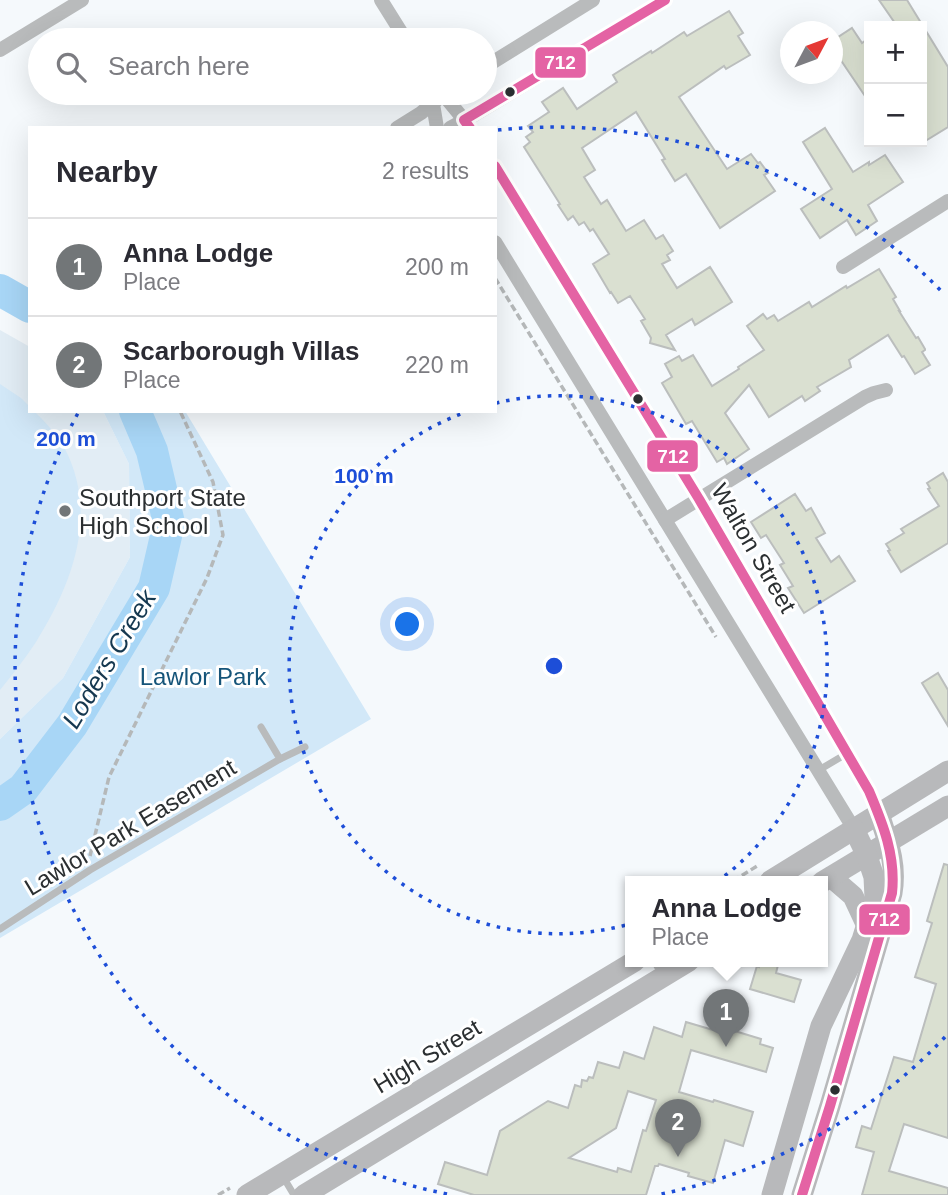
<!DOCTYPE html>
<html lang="en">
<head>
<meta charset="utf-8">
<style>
	:root { --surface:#fff; --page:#f7f7f7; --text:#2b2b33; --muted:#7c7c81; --line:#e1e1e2; --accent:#727678 }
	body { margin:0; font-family:Helvetica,sans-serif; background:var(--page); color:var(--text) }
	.controls { position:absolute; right:21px; top:21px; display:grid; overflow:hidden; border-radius:0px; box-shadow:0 7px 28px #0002 }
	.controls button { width:63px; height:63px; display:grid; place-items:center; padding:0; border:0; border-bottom:2px solid var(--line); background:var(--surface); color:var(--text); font:35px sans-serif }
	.compass { position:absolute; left:780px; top:21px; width:63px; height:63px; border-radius:50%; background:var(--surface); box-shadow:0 7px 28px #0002; rotate:49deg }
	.you { position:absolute; left:408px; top:625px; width:24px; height:24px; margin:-18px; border:5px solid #fff; border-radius:50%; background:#1a73e8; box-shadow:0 0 0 10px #1a73e833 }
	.badge { display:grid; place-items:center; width:46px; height:46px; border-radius:50%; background:var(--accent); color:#fff; font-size:23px; font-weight:700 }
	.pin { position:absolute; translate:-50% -58px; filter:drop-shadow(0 2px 4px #0008) }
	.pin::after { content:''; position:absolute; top:37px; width:24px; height:21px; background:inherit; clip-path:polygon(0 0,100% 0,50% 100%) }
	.popup { position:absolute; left:625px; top:876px; width:203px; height:91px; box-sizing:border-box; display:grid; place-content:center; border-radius:0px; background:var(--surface); filter:drop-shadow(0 2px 5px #0005); font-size:23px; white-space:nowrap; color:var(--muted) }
	.popup b { font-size:26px; color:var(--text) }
	.popup::after { content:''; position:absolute; left:50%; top:100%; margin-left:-14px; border:14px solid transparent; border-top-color:var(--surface) }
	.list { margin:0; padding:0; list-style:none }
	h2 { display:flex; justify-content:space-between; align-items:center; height:91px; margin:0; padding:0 28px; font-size:30px }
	h2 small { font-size:23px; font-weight:400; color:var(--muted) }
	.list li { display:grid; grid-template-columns:46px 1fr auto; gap:21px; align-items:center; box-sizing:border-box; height:98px; padding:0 28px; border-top:2px solid var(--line) }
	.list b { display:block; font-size:26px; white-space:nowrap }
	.list p { margin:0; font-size:23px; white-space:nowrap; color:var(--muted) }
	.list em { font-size:23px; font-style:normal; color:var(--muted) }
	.icon { flex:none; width:38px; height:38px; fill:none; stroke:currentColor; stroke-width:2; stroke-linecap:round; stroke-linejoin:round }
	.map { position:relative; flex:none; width:948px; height:1195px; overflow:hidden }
	.search { position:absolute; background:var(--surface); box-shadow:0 7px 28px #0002; left:28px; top:28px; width:469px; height:77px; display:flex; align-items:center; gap:18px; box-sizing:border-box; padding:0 24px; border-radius:38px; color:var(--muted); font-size:26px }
	.panel { position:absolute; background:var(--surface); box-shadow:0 7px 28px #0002; left:28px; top:126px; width:469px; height:287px; border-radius:0px }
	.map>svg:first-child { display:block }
	.built { fill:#e2edf5 }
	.green { fill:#d2e8f8 }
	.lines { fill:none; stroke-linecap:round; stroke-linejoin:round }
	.river { stroke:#a8d6f6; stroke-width:32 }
	.building { fill:#dae0d1; stroke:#bbbebd; stroke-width:2; fill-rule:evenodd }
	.path { stroke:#b5b8b9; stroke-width:3.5; stroke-dasharray:7 3.5; stroke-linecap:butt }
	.lane { stroke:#b9bbbc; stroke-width:7 }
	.street { stroke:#b9bbbc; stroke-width:14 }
	.secondary { stroke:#b8b9bb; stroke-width:21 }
	.bus-1-casing { stroke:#fff; stroke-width:16 }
	.bus-1 { stroke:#e463a4; stroke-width:10 }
	.ring { fill:none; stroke:#1d4ed8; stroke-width:3.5; stroke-dasharray:3.5 7 }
	.bus-dot { fill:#2b2f31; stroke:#fff; stroke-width:2.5 }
	.poi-dot { fill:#727678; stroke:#fff; stroke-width:2.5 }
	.labels { text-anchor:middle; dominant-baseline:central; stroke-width:6; stroke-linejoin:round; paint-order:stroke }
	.poi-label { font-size:24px; fill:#2b2f31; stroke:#fff; text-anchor:start }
	.street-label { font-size:24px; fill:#2b2f31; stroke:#fff }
	.park-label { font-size:24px; fill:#155479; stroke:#fff }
	.water-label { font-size:26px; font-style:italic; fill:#153850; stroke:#fff }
	.centre { fill:#1d4ed8; stroke:#fff; stroke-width:3.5 }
	.ring-label { font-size:21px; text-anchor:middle; font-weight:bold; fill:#1d4ed8; stroke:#fff; stroke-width:6; stroke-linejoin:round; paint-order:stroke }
	.line-badge { stroke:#fff; stroke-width:2.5 }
	.badge-label { font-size:19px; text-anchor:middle; font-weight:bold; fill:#fff }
</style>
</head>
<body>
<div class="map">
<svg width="948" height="1195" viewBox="0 0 948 1195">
	<rect width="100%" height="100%" fill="#f5f9fc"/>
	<polygon class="built" points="0,330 30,347 30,411 103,411 129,464 130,557 63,678 0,739"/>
	<g class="green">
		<path d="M0,384L21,398L30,407V411H34C45,422 58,435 65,449C99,515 72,584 36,642C25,659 12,675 0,690Z"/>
		<polygon points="103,411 185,411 371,719 0,938 0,739 63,678 130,557 129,464"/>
	</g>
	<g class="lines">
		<g class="river">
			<polyline points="0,290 30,307"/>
			<polyline points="0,805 23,789 72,725 154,588 169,523 152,451 135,411"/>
		</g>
	</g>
	<g class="building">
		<polygon points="879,0 907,0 948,67 948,127 922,143 922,26 897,26"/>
		<polygon points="729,11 743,33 738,36 750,55 726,69 724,66 679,97 727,169 751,154 758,163 760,162 768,173 764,175 775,191 720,228 686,174 675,181 662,160 665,159 636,112 582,148 595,170 584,177 601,204 607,200 626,231 644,220 656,239 663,235 673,251 667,255 670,260 662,264 677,288 710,267 732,302 695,325 692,319 666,335 675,350 650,343 651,338 641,321 645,319 630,296 618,303 611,292 610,293 593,264 609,254 593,229 590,231 584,222 579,225 573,216 568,220 558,205 560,204 524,147 530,142 526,137 533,132 528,126 549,112 542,102 563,88 577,109 617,82 613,75 651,51 652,53 684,32 687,36"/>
		<polygon points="852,28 862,43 869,38 869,102 832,47 832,41"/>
		<polygon points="825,128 853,172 869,162 869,165 885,155 903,182 868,205 877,221 856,235 847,220 820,238 801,209 832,189 803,142"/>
		<polygon points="879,269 896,297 893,299 900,311 899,311 916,338 918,337 925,349 925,350 922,352 930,365 915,374 904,356 902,357 888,335 849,360 851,367 817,387 820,391 805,401 802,396 769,417 749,385 725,413 749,449 727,464 724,458 717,462 692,421 686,424 662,383 672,377 665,364 679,356 682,361 693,355 712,386 739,369 738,367 764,350 747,326 763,314 767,319 774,315 778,321 809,302 812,307 846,286 847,288"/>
		<polygon points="943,473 948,482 948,543 901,572 888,551 890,550 886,544 904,533 901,529 939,506 928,489 930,488 927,483"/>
		<polygon points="795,494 806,511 811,508 825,533 816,538 831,562 839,556 855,581 804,613 788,588 793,586 780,565 784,563 766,535 761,538 751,522"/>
		<polygon points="938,673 948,690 948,726 922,683"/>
		<polygon points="944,864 948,865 948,1138 904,1124 889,1171 948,1188 948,1195 862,1195 874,1152 856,1147 862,1126 871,1129 894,1057 913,1062 936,984 915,977 932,923 927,921"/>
		<polygon points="761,961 779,961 776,973 801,980 794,1002 750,989 757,966 759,967"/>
		<path d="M686,1022L713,1030L715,1025L761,1039L760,1044L773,1048L766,1072L691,1050L679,1092L713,1102L714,1100L753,1112L743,1146L725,1140L713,1183L688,1176L689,1173L659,1164L658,1166H655L646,1195H474L438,1184L445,1162L487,1175L500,1131L548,1101L568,1108L575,1085L581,1087L582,1080L587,1081L589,1077L593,1078L598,1062L619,1068L624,1052L644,1059L654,1027L682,1037ZM628,1091L656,1100L646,1131L643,1130L631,1172L618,1168L617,1172L569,1158L616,1128Z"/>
	</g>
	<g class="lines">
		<g class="path">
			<polyline points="495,278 716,637"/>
			<polyline points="90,856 109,777 207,578 223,535 213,482 180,411"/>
			<polyline points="733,881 757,866"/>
			<polyline points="218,1195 230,1188"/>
		</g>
		<g class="lane">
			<polyline points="280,759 305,747"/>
			<polyline points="819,770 846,754"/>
			<polyline points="0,929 90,870 280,759 261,727"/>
			<polyline points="654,961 663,976"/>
			<polyline points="282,1175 294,1195"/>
		</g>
		<g class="street">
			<polyline points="381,0 406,40"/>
			<polyline points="0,50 82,0"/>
			<polyline points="485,67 593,0"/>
			<polyline points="442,93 470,127"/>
			<polyline points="432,98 437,128"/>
			<polyline points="397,128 421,113 445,93"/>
			<polyline points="450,128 474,115 665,0"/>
			<polyline points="495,166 699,499 869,791 879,814"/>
			<polyline points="495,242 854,829"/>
			<polyline points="843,267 948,201"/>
			<polyline points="665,520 865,397 874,393 886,390"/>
		</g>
		<g class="secondary">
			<polyline points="831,877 853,896 867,926"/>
			<polyline points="770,881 948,771"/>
			<polyline points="822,882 948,806"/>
			<polyline points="247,1195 635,961"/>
			<polyline points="304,1195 689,961"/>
			<polyline points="772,1195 821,1026 862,940 875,898 874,877 867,856 854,829"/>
			<path d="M802,1195L830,1106L892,893C897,864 888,842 879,814"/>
		</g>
		<defs>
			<g id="bus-1">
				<polyline points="470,128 464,120 665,0"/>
				<path d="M495,166L699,499L869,791C883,824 896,856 892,893L830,1106L802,1195"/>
			</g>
		</defs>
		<use href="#bus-1" class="bus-1-casing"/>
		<use href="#bus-1" class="bus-1"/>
	</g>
	<g class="ring">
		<path d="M496 403A269 269 0 1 1 466 412"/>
		<path d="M945 1037A539 539 0 0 1 661 1194M447 1194A539 539 0 0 1 78 413M498 130A539 539 0 0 1 945 295"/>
	</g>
	<g class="bus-dot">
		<circle cx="510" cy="92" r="6"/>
		<circle cx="638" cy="399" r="6"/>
		<circle cx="835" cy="1090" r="6"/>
	</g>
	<circle class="poi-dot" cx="65" cy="511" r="7"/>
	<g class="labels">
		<g class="poi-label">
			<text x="79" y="497">Southport State<tspan x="79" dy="28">High School</tspan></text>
		</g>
		<g class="street-label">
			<text transform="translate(754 548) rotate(60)">Walton Street</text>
			<text transform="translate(130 827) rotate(-31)">Lawlor Park Easement</text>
			<text transform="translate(427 1056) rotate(-31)">High Street</text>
		</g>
		<g class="park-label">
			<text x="203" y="676">Lawlor Park</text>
		</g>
		<g class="water-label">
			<text transform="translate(109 659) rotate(-59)">Loders Creek</text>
		</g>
	</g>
	<circle cx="554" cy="666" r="10" class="centre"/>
	<g class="ring-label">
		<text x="66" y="446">200 m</text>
		<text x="364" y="483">100 m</text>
	</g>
	<g class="line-badge">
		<rect x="534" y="46" width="53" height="33" rx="7" fill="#e463a4"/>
		<rect x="646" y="439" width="53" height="34" rx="7" fill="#e463a4"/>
		<rect x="858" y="903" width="53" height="33" rx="7" fill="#e463a4"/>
	</g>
	<g class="badge-label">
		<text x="560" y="69">712</text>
		<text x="673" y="463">712</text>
		<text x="884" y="926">712</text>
	</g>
</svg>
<div class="controls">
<button>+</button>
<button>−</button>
</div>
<svg class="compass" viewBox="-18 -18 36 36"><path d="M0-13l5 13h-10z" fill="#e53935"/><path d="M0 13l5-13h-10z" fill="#7c7c81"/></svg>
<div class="you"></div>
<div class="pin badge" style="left:726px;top:1047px">1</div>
<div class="popup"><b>Anna Lodge</b>Place</div>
<div class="pin badge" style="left:678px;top:1157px">2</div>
<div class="search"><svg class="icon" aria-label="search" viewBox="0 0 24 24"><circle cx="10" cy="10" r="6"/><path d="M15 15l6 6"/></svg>Search here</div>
<section class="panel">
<h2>Nearby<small>2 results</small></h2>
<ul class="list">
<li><span class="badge">1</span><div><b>Anna Lodge</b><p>Place</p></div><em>200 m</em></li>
<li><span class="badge">2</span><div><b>Scarborough Villas</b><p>Place</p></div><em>220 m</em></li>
</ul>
</section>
</div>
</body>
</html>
